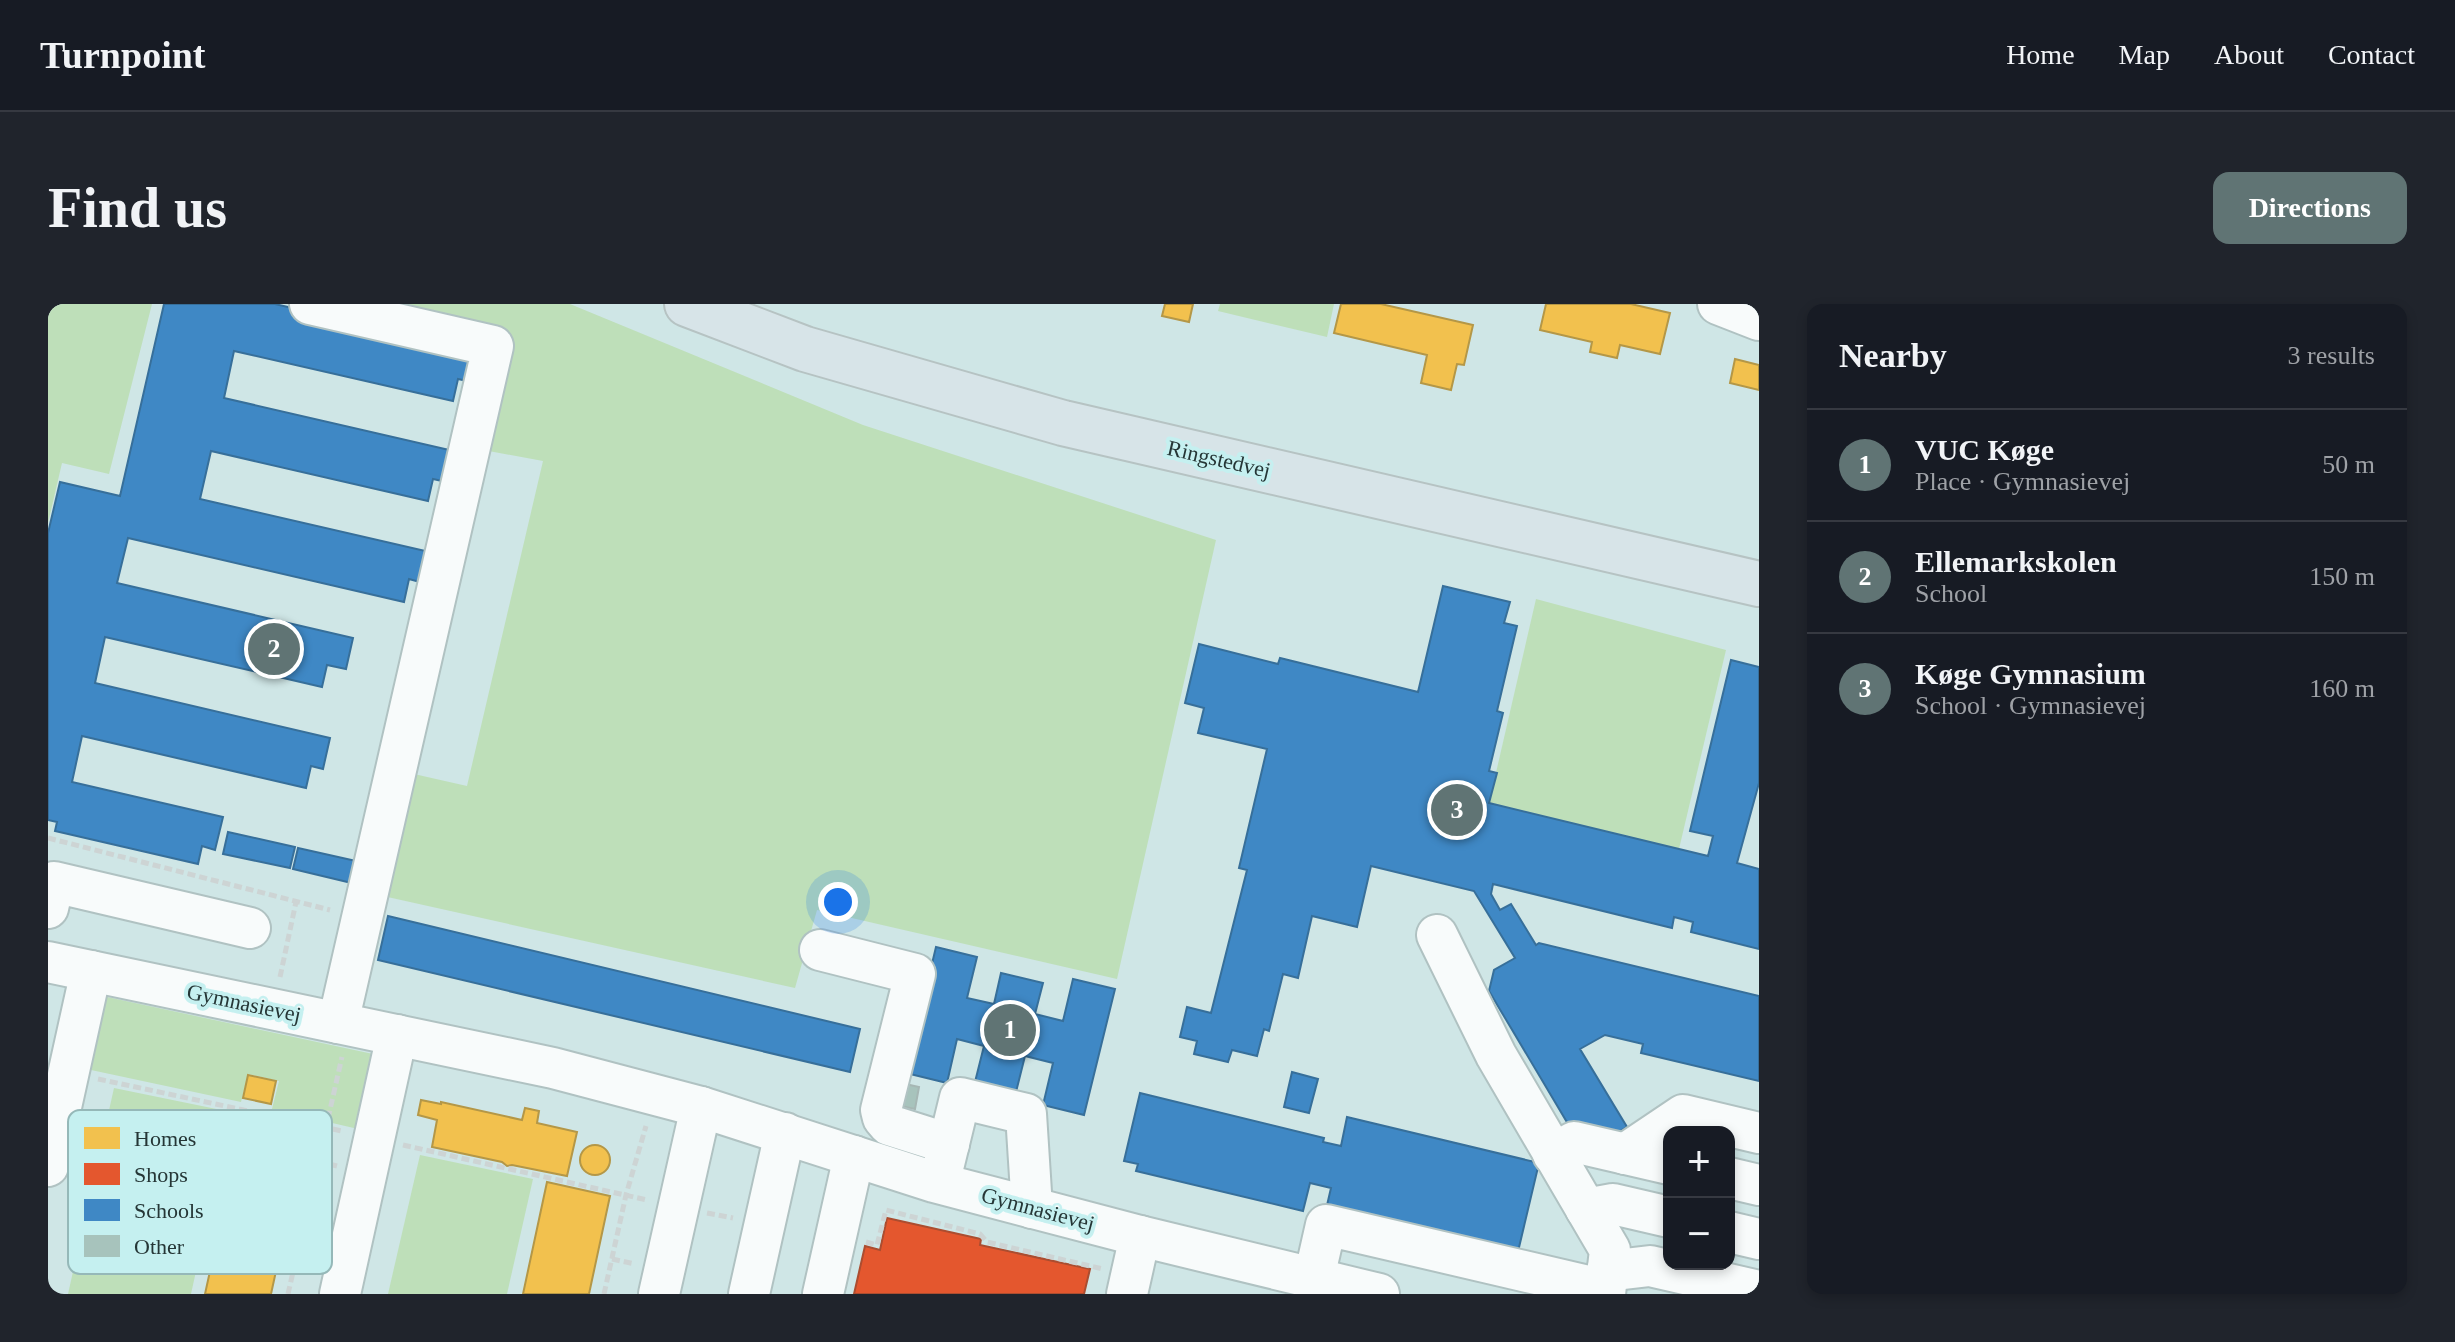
<!DOCTYPE html>
<html lang="en">
<head>
<meta charset="utf-8">
<style>
	:root { --surface:#171b24; --page:#20242c; --text:#f1f3f6; --muted:#9ea1a6; --line:#363941; --accent:#607474 }
	body { margin:0; font-family:Georgia,serif; background:var(--page); color:var(--text) }
	.controls { position:absolute; right:24px; bottom:24px; display:grid; overflow:hidden; border-radius:16px; box-shadow:0 4px 12px #0003 }
	.controls button { width:72px; height:72px; display:grid; place-items:center; padding:0; border:0; border-bottom:2px solid var(--line); background:var(--surface); color:var(--text); font:40px sans-serif }
	.you { position:absolute; left:790px; top:598px; width:28px; height:28px; margin:-20px; border:6px solid #fff; border-radius:50%; background:#1a73e8; box-shadow:0 0 0 12px #1a73e833 }
	.badge { display:grid; place-items:center; width:52px; height:52px; border-radius:50%; background:var(--accent); color:#fff; font-size:26px; font-weight:700 }
	.pin { position:absolute; translate:-50% -50%; border:4px solid #fff; box-shadow:0 2px 8px #0006 }
	.list { margin:0; padding:0; list-style:none }
	h2 { display:flex; justify-content:space-between; align-items:center; height:104px; margin:0; padding:0 32px; font-size:34px }
	h2 small { font-size:26px; font-weight:400; color:var(--muted) }
	.list li { display:grid; grid-template-columns:52px 1fr auto; gap:24px; align-items:center; box-sizing:border-box; height:112px; padding:0 32px; border-top:2px solid var(--line) }
	.list b { display:block; font-size:30px; white-space:nowrap }
	.list p { margin:0; font-size:26px; white-space:nowrap; color:var(--muted) }
	.list em { font-size:26px; font-style:normal; color:var(--muted) }
	.map { position:relative; flex:none; width:1711px; height:990px; overflow:hidden; border-radius:16px }
	header { display:flex; align-items:center; gap:48px; box-sizing:border-box; height:112px; padding:0 40px; background:var(--surface); border-bottom:2px solid var(--line) }
	header strong { font-size:38px }
	nav { display:flex; gap:44px; margin-inline-start:auto; font-size:28px }
	.intro { display:flex; align-items:center; justify-content:space-between; box-sizing:border-box; height:192px; padding:0 48px }
	h1 { margin:0; font-size:56px }
	.button { padding:20px 36px; border-radius:16px; background:var(--accent); color:#fff; font-size:28px; font-weight:700 }
	main { display:flex; gap:48px; padding:0 48px }
	aside { flex:1; background:var(--surface); border-radius:16px; box-shadow:0 4px 12px #0003 }
	.map>svg:first-child { display:block }
	.green { fill:#bedfb9 }
	.homes { fill:#f2c14e; stroke:#b49747; stroke-width:2 }
	.shops { fill:#e4572e; stroke:#ab4d30; stroke-width:2 }
	.schools { fill:#3f88c5; stroke:#376f9a; stroke-width:2 }
	.building { fill:#a7c3bc; stroke:#a6b7b4; stroke-width:2 }
	.lines { fill:none; stroke-linecap:round; stroke-linejoin:round }
	.minor-casing { stroke:#b0c2c2; stroke-width:44 }
	.major-casing { stroke:#b6c3c3; stroke-width:48 }
	.path { stroke:#cdd4d4; stroke-width:5; stroke-dasharray:8 4; stroke-linecap:butt }
	.minor { stroke:#f8fbfb; stroke-width:40 }
	.major { stroke:#d7e4e8; stroke-width:44 }
	.labels { text-anchor:middle; dominant-baseline:central; stroke-width:8; stroke-linejoin:round; paint-order:stroke }
	.street-label { font-size:22px; fill:#253636; stroke:#c5f0f0 }
	.key { fill:#c5f0f0; stroke:#95b8b8; stroke-width:2 }
	.key-label { font-size:22px; fill:#253636 }
</style>
</head>
<body>
<header>
<strong>Turnpoint</strong>
<nav><a>Home</a><a>Map</a><a>About</a><a>Contact</a></nav>
</header>
<div class="intro"><h1>Find us</h1><a class="button">Directions</a></div>
<main>
<div class="map">
<svg width="1711" height="990" viewBox="0 0 1711 990">
	<rect width="100%" height="100%" fill="#cfe6e6"/>
	<g class="green">
		<polygon points="0,0 104,0 61,170 14,159 0,219"/>
		<polygon points="326,0 522,0 815,121 1168,236 1069,675 769,606 747,684 335,592 366,470 419,482 495,157 430,145 455,29"/>
		<polygon points="1172,0 1286,0 1279,33 1170,7"/>
		<polygon points="1488,295 1678,346 1631,545 1441,499"/>
		<polygon points="59,693 339,753 323,828 224,805 231,777 200,770 193,798 43,766"/>
		<polygon points="66,784 183,808 143,990 20,990"/>
		<polygon points="372,851 485,875 459,990 340,990"/>
	</g>
	<g class="homes">
		<polygon points="1117,0 1145,0 1141,18 1114,12"/>
		<polygon points="1293,0 1333,0 1425,21 1416,61 1409,60 1403,86 1373,79 1379,51 1286,29"/>
		<polygon points="1498,0 1583,0 1622,9 1612,50 1572,41 1569,54 1542,48 1544,38 1492,26"/>
		<polygon points="1687,55 1711,61 1711,86 1682,79"/>
		<polygon points="200,771 228,777 223,800 195,794"/>
		<polygon points="373,796 393,800 393,798 474,816 477,804 491,807 489,819 529,828 519,872 464,861 459,862 454,858 384,843 389,816 370,811"/>
		<polygon points="196,812 259,825 223,990 157,990"/>
		<circle cx="547" cy="856" r="15"/>
		<polygon points="499,878 562,892 541,990 475,990"/>
	</g>
	<polygon class="shops" points="839,914 933,935 932,941 1042,965 1036,990 806,990 817,942 832,946"/>
	<g class="schools">
		<polygon points="116,0 227,0 435,48 428,79 410,75 405,97 186,47 176,94 410,148 403,179 385,175 380,197 163,147 152,195 386,249 379,280 361,275 356,298 80,234 69,279 305,334 298,365 279,361 274,383 57,333 47,379 282,434 275,465 263,462 258,484 34,432 24,478 175,513 167,546 154,542 150,560 7,527 9,518 0,516 0,229 12,178 72,192"/>
		<polygon points="1395,282 1462,298 1456,319 1469,322 1449,407 1455,409 1441,467 1449,469 1441,499 1660,552 1665,532 1642,527 1683,356 1711,363 1711,479 1689,559 1711,565 1711,645 1643,628 1645,618 1626,613 1624,624 1445,580 1443,590 1452,606 1463,600 1488,641 1491,639 1711,692 1711,777 1593,749 1595,740 1557,731 1532,745 1579,823 1557,836 1526,830 1441,687 1446,666 1467,654 1426,587 1323,562 1309,623 1264,612 1250,674 1235,670 1221,727 1216,725 1209,752 1184,746 1180,758 1146,750 1149,737 1132,733 1139,703 1163,709 1199,566 1191,564 1219,445 1150,429 1156,404 1137,399 1151,340 1230,360 1232,354 1370,388"/>
		<polygon points="180,528 247,543 242,564 175,550"/>
		<polygon points="250,544 317,559 312,581 245,565"/>
		<polygon points="340,612 812,725 802,768 330,656"/>
		<polygon points="888,643 929,653 919,694 946,700 953,669 995,679 987,710 1015,717 1025,675 1067,685 1036,811 995,801 1005,759 977,752 964,804 923,794 936,742 909,735 899,779 858,769"/>
		<polygon points="1244,768 1270,775 1261,809 1236,803"/>
		<polygon points="1092,789 1276,834 1275,838 1293,842 1299,813 1491,859 1468,956 1277,910 1283,884 1262,879 1255,907 1088,867 1090,860 1076,857"/>
	</g>
	<polygon class="building" points="844,777 871,783 867,805 839,799"/>
	<g class="lines">
		<defs>
			<g id="minor">
				<polyline points="262,0 445,42 290,719"/>
				<polyline points="1670,0 1711,16"/>
				<polyline points="0,604 6,578 202,624"/>
				<polyline points="1389,631 1448,751 1562,946 1557,990"/>
				<polyline points="772,646 867,670 833,806 835,814 841,821 901,840"/>
				<polyline points="0,658 505,764 653,803 886,878 1092,932 1331,990"/>
				<polyline points="1505,850 1526,838 1621,860"/>
				<polyline points="1577,850 1635,811 1711,829"/>
				<polyline points="0,862 43,667"/>
				<polyline points="895,864 912,794 978,810 984,904"/>
				<polyline points="1681,874 1711,881"/>
				<polyline points="1538,905 1565,900 1621,913"/>
				<polyline points="1681,928 1711,935"/>
				<polyline points="1559,967 1602,962 1711,987"/>
				<polyline points="1266,974 1278,921 1557,986"/>
				<polyline points="292,990 349,731"/>
				<polyline points="611,990 653,803"/>
				<polyline points="701,990 737,829"/>
				<polyline points="775,990 806,852"/>
				<polyline points="1079,990 1092,932"/>
			</g>
			<polyline id="major" points="639,0 757,45 1015,119 1711,280"/>
		</defs>
		<use href="#minor" class="minor-casing"/>
		<use href="#major" class="major-casing"/>
		<g class="path">
			<polyline points="0,534 282,606"/>
			<polyline points="232,673 248,598"/>
			<polyline points="50,775 294,827"/>
			<polyline points="355,841 599,896"/>
			<polyline points="270,857 289,862"/>
			<polyline points="265,888 283,893"/>
			<polyline points="659,909 685,914"/>
			<polyline points="818,938 829,941 838,906 932,930 939,938 1055,965"/>
			<polyline points="249,949 267,953"/>
			<polyline points="564,955 587,960"/>
			<polyline points="240,990 294,753"/>
			<polyline points="556,990 578,891 598,822"/>
		</g>
		<use href="#minor" class="minor"/>
		<use href="#major" class="major"/>
	</g>
	<g class="labels">
		<g class="street-label">
			<text transform="translate(1171 155) rotate(13)">Ringstedvej</text>
			<text transform="translate(196 699) rotate(12)">Gymnasievej</text>
			<text transform="translate(990 905) rotate(15)">Gymnasievej</text>
		</g>
	</g>
	<rect x="20" y="806" width="264" height="164" rx="12" class="key"/>
	<rect x="36" y="823" width="36" height="22" fill="#f2c14e"/>
	<rect x="36" y="859" width="36" height="22" fill="#e4572e"/>
	<rect x="36" y="895" width="36" height="22" fill="#3f88c5"/>
	<rect x="36" y="931" width="36" height="22" fill="#a7c3bc"/>
	<g class="key-label">
		<text x="86" y="842">Homes</text>
		<text x="86" y="878">Shops</text>
		<text x="86" y="914">Schools</text>
		<text x="86" y="950">Other</text>
	</g>
</svg>
<div class="controls">
<button>+</button>
<button>−</button>
</div>
<div class="you"></div>
<div class="pin badge" style="left:962px;top:726px">1</div>
<div class="pin badge" style="left:226px;top:345px">2</div>
<div class="pin badge" style="left:1409px;top:506px">3</div>
</div>
<aside>
<h2>Nearby<small>3 results</small></h2>
<ul class="list">
<li><span class="badge">1</span><div><b>VUC Køge</b><p>Place · Gymnasievej</p></div><em>50 m</em></li>
<li><span class="badge">2</span><div><b>Ellemarkskolen</b><p>School</p></div><em>150 m</em></li>
<li><span class="badge">3</span><div><b>Køge Gymnasium</b><p>School · Gymnasievej</p></div><em>160 m</em></li>
</ul>
</aside>
</main>
</body>
</html>
